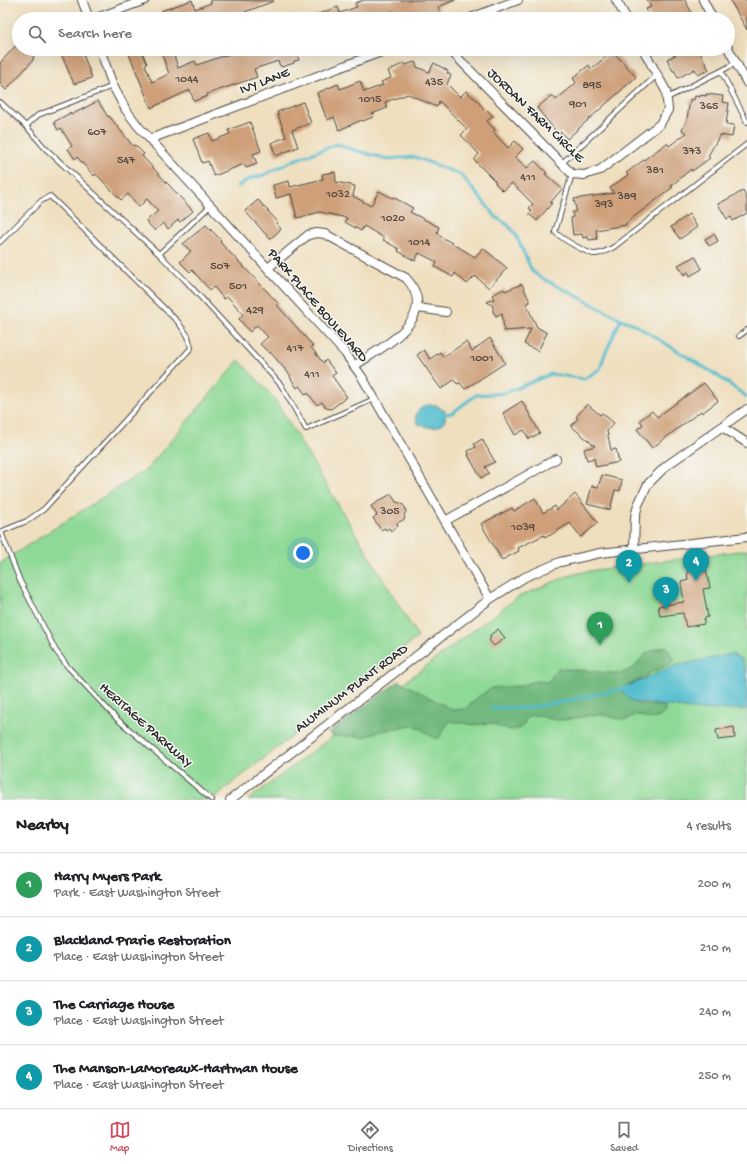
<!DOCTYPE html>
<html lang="en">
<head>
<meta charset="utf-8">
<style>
	:root { --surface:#fff; --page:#f6f6f6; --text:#202124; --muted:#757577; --line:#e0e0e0; --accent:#d1495b }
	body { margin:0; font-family:"Gochi Hand",sans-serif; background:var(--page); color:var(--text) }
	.you { position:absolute; left:303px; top:553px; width:14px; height:14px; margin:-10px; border:3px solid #fff; border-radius:50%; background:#1a73e8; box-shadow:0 0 0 6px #1a73e833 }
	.badge { display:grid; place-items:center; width:26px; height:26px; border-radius:50%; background:var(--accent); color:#fff; font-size:13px; font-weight:700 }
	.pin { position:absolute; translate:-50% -33px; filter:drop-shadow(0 1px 2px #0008) }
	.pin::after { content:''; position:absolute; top:21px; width:14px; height:12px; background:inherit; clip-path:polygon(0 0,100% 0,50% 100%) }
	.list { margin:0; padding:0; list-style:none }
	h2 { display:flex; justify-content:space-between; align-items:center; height:52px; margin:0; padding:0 16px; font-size:17px }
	h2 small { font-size:13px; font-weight:400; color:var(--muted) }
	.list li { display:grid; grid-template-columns:26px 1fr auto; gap:12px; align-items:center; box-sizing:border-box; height:64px; padding:0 16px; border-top:1px solid var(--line) }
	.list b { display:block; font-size:15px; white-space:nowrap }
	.list p { margin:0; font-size:13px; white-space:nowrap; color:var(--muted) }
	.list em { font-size:13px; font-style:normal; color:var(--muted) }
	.icon { flex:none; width:22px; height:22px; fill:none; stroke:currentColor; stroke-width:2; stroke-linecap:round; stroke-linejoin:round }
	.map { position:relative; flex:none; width:747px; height:800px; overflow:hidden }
	.search { position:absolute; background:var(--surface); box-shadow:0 4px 16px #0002; left:12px; right:12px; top:12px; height:44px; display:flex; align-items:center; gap:10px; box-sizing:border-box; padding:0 14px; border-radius:22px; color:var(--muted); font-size:15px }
	.sheet { height:308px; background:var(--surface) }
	nav { display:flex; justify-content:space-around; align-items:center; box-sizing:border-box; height:56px; border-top:1px solid var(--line); background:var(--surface); font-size:11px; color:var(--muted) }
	nav a { display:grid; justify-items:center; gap:2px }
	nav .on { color:var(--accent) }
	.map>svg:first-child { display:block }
	.green { fill:#8fd996; stroke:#5d8260 }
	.forest { fill:#73b97f; stroke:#4f7255 }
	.water { fill:#52bdce; stroke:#3e747c }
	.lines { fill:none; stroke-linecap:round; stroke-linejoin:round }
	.stream { stroke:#52bdce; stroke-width:3 }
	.building { fill:#ce9f78 }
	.lane-casing { stroke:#484641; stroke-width:6 }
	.street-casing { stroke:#484641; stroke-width:10 }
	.lane { stroke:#fff; stroke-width:4 }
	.street { stroke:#fff; stroke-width:8 }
	.labels { text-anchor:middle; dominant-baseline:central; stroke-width:3; stroke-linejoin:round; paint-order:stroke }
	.number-label { font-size:12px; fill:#54483e }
	.street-label { font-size:14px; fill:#2b2b2b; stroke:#f6f6f2 }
</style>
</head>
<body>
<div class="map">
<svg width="747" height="800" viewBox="0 0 747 800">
	<rect width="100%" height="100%" fill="#f6f6f2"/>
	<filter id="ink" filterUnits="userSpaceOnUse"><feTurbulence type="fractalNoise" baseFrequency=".025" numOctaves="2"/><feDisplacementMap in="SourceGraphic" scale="8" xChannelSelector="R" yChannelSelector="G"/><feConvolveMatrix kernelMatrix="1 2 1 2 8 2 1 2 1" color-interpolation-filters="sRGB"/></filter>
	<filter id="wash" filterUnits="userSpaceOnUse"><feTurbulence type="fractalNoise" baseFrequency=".012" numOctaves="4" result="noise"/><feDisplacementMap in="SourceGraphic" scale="16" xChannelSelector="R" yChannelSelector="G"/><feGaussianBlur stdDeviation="0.9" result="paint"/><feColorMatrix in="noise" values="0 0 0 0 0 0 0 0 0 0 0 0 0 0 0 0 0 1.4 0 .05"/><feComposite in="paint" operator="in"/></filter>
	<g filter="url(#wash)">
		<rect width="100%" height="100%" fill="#efdfbf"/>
		<g class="green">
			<polygon points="239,360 274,398 418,637 211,800 0,800 0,563 147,469"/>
			<polygon points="747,550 747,800 248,800 518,597 570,575 595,570"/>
		</g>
		<path class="forest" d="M666,646L675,660L661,669L651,672L644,678L626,686C628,710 646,704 665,707V712C656,723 646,718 635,714C626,725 615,716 603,715C588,714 572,720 557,720C545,719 538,712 527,717L524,724L520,728L512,730L499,727L492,723L475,725L450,721L442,732L440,737L435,739L420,728L410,725L378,732L364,737L353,736H334L328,733L399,681L453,710L465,709L478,697L492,688L519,686L536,681L548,682L558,668L620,674L635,667L646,653Z"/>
		<g class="water">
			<path d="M427,405H436L445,411V421C437,430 428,428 418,424C413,415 418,408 427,405Z"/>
			<polygon points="732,654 742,660 747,674 747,709 703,710 633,702 621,690 635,683 674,666"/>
		</g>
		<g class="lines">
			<g class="stream">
				<polyline points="238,186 249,179 264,175 294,160 337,144 354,150 387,159 415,157 461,175 497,218 508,225 515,233 532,271 540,277 621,319 634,324 715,374 747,397"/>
				<polyline points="442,415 452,413 476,395 505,393 551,374 584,379 600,369 604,356 621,319"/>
				<polyline points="491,708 526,708 567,701 629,687"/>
			</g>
		</g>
		<g id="blocks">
			<g class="building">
				<polygon points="192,0 195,9 211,3 210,0 274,1 245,12 246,17 240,19 164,19 161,11"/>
				<polygon points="364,0 455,0 438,7 440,12 419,19 409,19 406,12 395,16 393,11 372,19 308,19 308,18 338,7 340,13 357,7 355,3"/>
				<polygon points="647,0 685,0 695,19 651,19 646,9 651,7"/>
				<polygon points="730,0 747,0 747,30"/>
				<polygon points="19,42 19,49 30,49 34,53 33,60 6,90 0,84 0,63"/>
				<polygon points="59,49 81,49 92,78 74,84"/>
				<polygon points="127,49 141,49 147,64 145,65 152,82 169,74 160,49 172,49 178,68 195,61 197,65 235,52 233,49 295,49 299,60 294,61 294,63 282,67 282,66 280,66 278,61 254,69 257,77 207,94 208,96 194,101 190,90 151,108"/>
				<polygon points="688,49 698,49 709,70 698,75 695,69 678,78 675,71 673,71 667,59"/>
				<polygon points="612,52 619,58 636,77 567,139 561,132 558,134 537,108 552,95 556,100 576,83 573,78 589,65 591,69"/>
				<polygon points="415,62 417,67 429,72 434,63 448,71 447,73 451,75 447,84 460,97 466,91 473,97 474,97 485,110 486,109 493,116 487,121 495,130 493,132 508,148 515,141 523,149 515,157 527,168 535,161 547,173 545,174 562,189 550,203 552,203 537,221 529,214 532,211 529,208 533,204 512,183 503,191 495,183 496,182 474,160 479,154 461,135 467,129 439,101 437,107 408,94 385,102 387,108 372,114 373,117 363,121 362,120 339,130 334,117 327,120 317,93 338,84 340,89 360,81 364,92 383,85 381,82 391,78 388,71 404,63 405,65"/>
				<polygon points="706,94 723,96 722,102 729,103 726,124 734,125 732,137 720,135 708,156 710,158 692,171 691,169 671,186 673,187 626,223 626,225 596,230 597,239 589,240 588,237 583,238 582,234 573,235 571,218 573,217 572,212 575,212 576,209 574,199 614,193 610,188 628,175 626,173 667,143 669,146 687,133 682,130 687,120 690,99 694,100 695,96 700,97 700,95 706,96"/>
				<polygon points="98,101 108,117 109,116 133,146 135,145 144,154 142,156 193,211 180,222 178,220 168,229 163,223 155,231 146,221 158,211 147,199 139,207 128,194 121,200 96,174 94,176 77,157 75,159 68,149 72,146 61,128 58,130 54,122 70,113 71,115"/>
				<polygon points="303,102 311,123 292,130 298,147 276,156 271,143 286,137 277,112"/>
				<polygon points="250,122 261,151 253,154 257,164 246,168 244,164 214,176 208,161 202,163 193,139 209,133 212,141 230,134 228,130"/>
				<polygon points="335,172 336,182 355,186 353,196 371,206 379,191 392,198 393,197 413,208 410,212 439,227 437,233 440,236 475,257 483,248 507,268 489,288 475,276 467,284 455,273 453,277 435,267 437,262 419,253 415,261 398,251 399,249 383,240 384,238 364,226 361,231 345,222 347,218 320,212 297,218 291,194 276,198 273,185 289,181 290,187 323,179 322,174"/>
				<polygon points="743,191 747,199 747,213 733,221 731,217 727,219 718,204"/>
				<polygon points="258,200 277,221 276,223 281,229 270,239 245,211"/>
				<polygon points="689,214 697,227 680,239 671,227"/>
				<polygon points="206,225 221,240 220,242 279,304 277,305 313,346 311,347 323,363 326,360 336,373 332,376 347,397 331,409 326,408 322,402 317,405 308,393 306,395 299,386 297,388 290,377 291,376 270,352 269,353 260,344 268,337 257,325 250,332 239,319 243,314 228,297 224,299 214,287 210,290 192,270 190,272 180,262 191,251 183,244"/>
				<polygon points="714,234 718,241 709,246 705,239"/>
				<polygon points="695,256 702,269 690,276 688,272 684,275 678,265"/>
				<polygon points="522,284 530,302 526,304 537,327 547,333 538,351 524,344 531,329 504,331 502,313 496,316 493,312 493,306 487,302 494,299 492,295 504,289 505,291"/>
				<polygon points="490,338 505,363 465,389 460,383 457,384 454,380 441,389 417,355 424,350 430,359 440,352 443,357 466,342 472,351"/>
				<polygon points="704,383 718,401 702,413 701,411 652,448 637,429 643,425 640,420 652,411 657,417"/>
				<polygon points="522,401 540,433 529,439 524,430 515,435 503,413"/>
				<polygon points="587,404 600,415 602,413 614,423 607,431 611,450 616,449 619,462 596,467 594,458 587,460 584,449 595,446 571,426 578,418 576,417"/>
				<polygon points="482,439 495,462 485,467 489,473 481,478 468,455 469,454 468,451 476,447 474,444"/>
				<polygon points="602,475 622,480 620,491 615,490 610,510 587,504 592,486 598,487"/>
				<polygon points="391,494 396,502 401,503 405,507 406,511 404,516 405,519 397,523 398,526 391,531 389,528 386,530 385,528 381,530 373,518 377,515 371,506"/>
				<polygon points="575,494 598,523 581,537 570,523 549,536 548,535 545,537 544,535 518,548 519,551 502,560 481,524 512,508 514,511 535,498 543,513 555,506 557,510"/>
				<polygon points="706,569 710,588 703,589 708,617 704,618 704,624 686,627 683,613 660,616 658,606 684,602 681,582 688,580 687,572"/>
				<polygon points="498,629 505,638 494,646 489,640 491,638 489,636"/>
				<polygon points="734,727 735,738 718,740 716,730"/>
			</g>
		</g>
	</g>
	<g filter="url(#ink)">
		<use href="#blocks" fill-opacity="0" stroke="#484641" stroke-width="1"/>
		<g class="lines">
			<defs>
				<g id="lane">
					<polyline points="721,71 736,63"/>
					<polyline points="113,86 38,115 26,126 45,148 159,254 184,279 281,385 306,429 374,399"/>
					<polyline points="667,98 721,71 747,122"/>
					<polyline points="0,102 26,126"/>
					<polyline points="562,163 657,75"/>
					<path d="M572,174L555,232C562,239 583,251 593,254C600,255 608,250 614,247L747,144"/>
					<polyline points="0,242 41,201 50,196 178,322 188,336 191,348 44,509 27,521 0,532"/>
					<polyline points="159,254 210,206"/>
					<polyline points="739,336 747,330"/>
					<polyline points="1,532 20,581 56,651 68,667 117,719 212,800"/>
				</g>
				<g id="street">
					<polyline points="82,0 89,19"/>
					<polyline points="616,0 627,19"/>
					<polyline points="703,0 713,19"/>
					<polyline points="94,19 145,0"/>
					<polyline points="468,19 518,0"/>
					<polyline points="728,48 747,83"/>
					<polyline points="100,49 113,86 126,110 138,126 345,353 362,377 490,599"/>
					<polyline points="449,49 572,174 584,175 600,170 660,124 668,110 666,91 643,49"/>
					<polyline points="150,139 389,49"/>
					<path d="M268,268L308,235L317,233L325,234L406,278C442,318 382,347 354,366"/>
					<polyline points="418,308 446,312"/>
					<polyline points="722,427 747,443"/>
					<polyline points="445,521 556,459"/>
					<polyline points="634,549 635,517 638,505 648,484 666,466 747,409"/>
					<polyline points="230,800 490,599 525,577 560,562 600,553 747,537"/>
				</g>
			</defs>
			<use href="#lane" class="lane-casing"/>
			<use href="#street" class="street-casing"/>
			<use href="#lane" class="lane"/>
			<use href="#street" class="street"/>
		</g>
	</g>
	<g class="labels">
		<g class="number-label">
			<text x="187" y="80">1044</text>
			<text x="434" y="83">435</text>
			<text x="592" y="86">895</text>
			<text x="370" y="100">1015</text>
			<text x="578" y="105">901</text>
			<text x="709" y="107">365</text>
			<text x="97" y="133">607</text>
			<text x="692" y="152">373</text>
			<text x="126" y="161">547</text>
			<text x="655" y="171">381</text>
			<text x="528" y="178">411</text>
			<text x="338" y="195">1032</text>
			<text x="627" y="197">389</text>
			<text x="604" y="205">393</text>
			<text x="393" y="219">1020</text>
			<text x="419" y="243">1014</text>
			<text x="220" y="267">507</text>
			<text x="238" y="287">501</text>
			<text x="255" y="311">429</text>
			<text x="295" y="349">417</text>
			<text x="482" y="359">1001</text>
			<text x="312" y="375">411</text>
			<text x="390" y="512">305</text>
			<text x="523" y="528">1039</text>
		</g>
		<g class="street-label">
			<text transform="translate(265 82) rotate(-21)">IVY LANE</text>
			<text transform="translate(535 116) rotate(44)">JORDAN FARM CIRCLE</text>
			<text transform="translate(317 306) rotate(49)">PARK PLACE BOULEVARD</text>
			<text transform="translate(352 689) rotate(-37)">ALUMINUM PLANT ROAD</text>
			<text transform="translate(145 726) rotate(42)">HERITAGE PARKWAY</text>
		</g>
	</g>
</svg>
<div class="you"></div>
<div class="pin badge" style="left:600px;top:645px;background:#2e9e5b">1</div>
<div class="pin badge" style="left:629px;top:583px;background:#0f9aa8">2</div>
<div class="pin badge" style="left:666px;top:610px;background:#0f9aa8">3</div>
<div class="pin badge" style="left:696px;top:581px;background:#0f9aa8">4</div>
<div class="search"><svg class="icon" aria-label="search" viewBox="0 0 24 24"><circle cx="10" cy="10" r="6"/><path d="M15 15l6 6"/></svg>Search here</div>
</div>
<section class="sheet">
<h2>Nearby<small>4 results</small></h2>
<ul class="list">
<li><span class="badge" style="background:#2e9e5b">1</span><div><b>Harry Myers Park</b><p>Park · East Washington Street</p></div><em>200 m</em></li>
<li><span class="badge" style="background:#0f9aa8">2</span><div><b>Blackland Prarie Restoration</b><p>Place · East Washington Street</p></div><em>210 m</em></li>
<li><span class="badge" style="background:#0f9aa8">3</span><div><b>The Carriage House</b><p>Place · East Washington Street</p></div><em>240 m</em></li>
<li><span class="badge" style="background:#0f9aa8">4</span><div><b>The Manson-LaMoreaux-Hartman House</b><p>Place · East Washington Street</p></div><em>250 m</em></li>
</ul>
</section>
<nav>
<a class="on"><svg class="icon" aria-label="map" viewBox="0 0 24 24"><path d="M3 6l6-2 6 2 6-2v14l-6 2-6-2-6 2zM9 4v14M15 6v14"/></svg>Map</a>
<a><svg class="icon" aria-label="directions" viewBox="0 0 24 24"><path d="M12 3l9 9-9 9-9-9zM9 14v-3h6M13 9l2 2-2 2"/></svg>Directions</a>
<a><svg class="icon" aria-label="saved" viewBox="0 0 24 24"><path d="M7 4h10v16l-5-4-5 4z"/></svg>Saved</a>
</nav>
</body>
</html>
